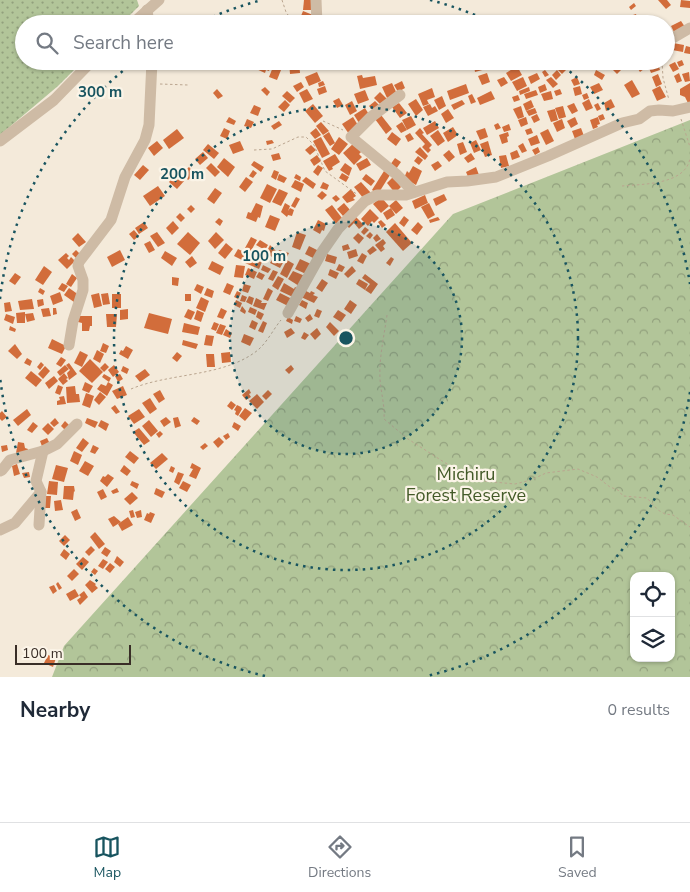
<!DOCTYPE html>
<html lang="en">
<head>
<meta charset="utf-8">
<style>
	:root { --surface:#fff; --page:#f6f6f7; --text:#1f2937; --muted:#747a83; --line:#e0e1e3; --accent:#18545f }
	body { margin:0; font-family:"Nunito Sans",sans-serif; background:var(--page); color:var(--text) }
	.controls { position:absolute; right:15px; bottom:15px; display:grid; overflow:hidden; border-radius:10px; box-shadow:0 1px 4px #0004 }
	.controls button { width:45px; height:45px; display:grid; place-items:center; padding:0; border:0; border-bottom:1px solid var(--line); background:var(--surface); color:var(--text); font:25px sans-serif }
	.scale { position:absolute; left:15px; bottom:12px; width:116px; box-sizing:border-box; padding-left:5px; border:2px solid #392e27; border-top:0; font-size:14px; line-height:18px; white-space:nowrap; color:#392e27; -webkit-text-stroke:4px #fbf4e7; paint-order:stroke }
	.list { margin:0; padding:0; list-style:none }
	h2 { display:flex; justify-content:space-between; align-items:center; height:65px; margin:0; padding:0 20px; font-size:21px }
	h2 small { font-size:16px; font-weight:400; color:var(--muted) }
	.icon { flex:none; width:28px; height:28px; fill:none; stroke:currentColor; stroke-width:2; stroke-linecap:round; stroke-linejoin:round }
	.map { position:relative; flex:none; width:690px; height:677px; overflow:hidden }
	.search { position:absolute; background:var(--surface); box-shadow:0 1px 4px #0004; left:15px; right:15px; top:15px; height:55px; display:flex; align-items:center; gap:12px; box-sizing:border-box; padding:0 18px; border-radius:28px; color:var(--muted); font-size:19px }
	.sheet { height:145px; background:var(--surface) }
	nav { display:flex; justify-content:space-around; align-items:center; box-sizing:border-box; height:70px; border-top:1px solid var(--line); background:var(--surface); font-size:14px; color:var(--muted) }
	nav a { display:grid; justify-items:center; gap:2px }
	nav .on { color:var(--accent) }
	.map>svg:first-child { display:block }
	.grass { fill:url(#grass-dots) }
	.forest { fill:url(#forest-crowns); fill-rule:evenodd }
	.building { fill:#d26d3b }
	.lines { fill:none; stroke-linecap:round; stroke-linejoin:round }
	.path { stroke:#baa58f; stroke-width:1; stroke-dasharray:2.5 2.5; stroke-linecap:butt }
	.minor { stroke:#cebba5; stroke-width:11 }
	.ring { fill:none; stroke:#18545f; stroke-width:2.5; stroke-dasharray:2.5 5 }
	.labels { text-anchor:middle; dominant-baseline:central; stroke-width:4.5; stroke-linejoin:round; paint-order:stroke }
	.park-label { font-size:18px; fill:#435a28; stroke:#fbf4e7 }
	.centre { fill:#18545f; stroke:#fbf4e7; stroke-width:2.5 }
	.ring-label { font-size:15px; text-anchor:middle; font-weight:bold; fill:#18545f; stroke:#fbf4e7; stroke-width:4.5; stroke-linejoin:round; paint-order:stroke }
</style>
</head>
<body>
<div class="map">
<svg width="690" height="677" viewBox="0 0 690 677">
	<defs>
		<pattern id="grass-dots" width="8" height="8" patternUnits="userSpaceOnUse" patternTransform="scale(1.25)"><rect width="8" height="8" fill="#b2c599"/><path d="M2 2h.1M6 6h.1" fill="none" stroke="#92a07d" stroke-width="1.8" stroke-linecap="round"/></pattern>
		<pattern id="forest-crowns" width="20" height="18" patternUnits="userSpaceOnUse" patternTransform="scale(1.25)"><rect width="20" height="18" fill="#b2c599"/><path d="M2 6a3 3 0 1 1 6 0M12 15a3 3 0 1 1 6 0" fill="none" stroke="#92a07d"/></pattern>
	</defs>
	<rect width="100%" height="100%" fill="#f4eada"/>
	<polygon class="grass" points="0,0 137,0 139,6 121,24 24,24 24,61 83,61 58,86 0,135"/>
	<path class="forest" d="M690,120V677H52L64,646L453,214ZM634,576H671V658H634Z"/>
	<g class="building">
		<polygon points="304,0 312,0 312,10 303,10"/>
		<polygon points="658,0 667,0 671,5 666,9"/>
		<polygon points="681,0 690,1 690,8 680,7"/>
		<polygon points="634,3 636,6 631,10 629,7"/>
		<polygon points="303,11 313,15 311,20 301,16"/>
		<polygon points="636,14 639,24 632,24 630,16"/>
		<polygon points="647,16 648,24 642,24 640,17"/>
		<polygon points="627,17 631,24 618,24 617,22"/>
		<polygon points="585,19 587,24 581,24 580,21"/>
		<polygon points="652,19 659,20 659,24 652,24"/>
		<polygon points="681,21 685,27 674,32 671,26"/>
		<polygon points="673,43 684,45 683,52 672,50"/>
		<polygon points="686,46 690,47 690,54 684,53"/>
		<polygon points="682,60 684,65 679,67 677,62"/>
		<polygon points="234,61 244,63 241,69 232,65"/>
		<polygon points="254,61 261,61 271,65 269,71 266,70 265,73 252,67"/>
		<polygon points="489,61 503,61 492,66"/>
		<polygon points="513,61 516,61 518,64 510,68 508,64"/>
		<polygon points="524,61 532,61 532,63 524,66 522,62"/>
		<polygon points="556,61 561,63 555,69 552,66"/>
		<polygon points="563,61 575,61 570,67"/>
		<polygon points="614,61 622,69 617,74 609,66"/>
		<polygon points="624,61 631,61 634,64 630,68"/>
		<polygon points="651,61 657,61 660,70 651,73 647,63"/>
		<polygon points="275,62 283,65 277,80 269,77"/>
		<polygon points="289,62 299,62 300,73 290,74"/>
		<polygon points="579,62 582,65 578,70 575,67"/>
		<polygon points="675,62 679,69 673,72 669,65"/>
		<polygon points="484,63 486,69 475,72 474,66"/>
		<polygon points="562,64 567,69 562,74 557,69"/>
		<polygon points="640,64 644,69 640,72 636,66"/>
		<polygon points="517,66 522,75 511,81 506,73"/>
		<polygon points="545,70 549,75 545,77 542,72"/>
		<polygon points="557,70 561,75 556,80 552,75"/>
		<polygon points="596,70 605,75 602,80 594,75"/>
		<polygon points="317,72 321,81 309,86 305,77"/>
		<polygon points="689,72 690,81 685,82 682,74"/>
		<polygon points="487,73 490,82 482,85 478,76"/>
		<polygon points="537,73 540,79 531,84 528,77"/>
		<polygon points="679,73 682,81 677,83 674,76"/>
		<polygon points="658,74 662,84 656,87 652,77"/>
		<polygon points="362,75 363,78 375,76 377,85 360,89 357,76"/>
		<polygon points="504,77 508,83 501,87 497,80"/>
		<polygon points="523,77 527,86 517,91 512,82"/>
		<polygon points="551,77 558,84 553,88 546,80"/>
		<polygon points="577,77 580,84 574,86 571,80"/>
		<polygon points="632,80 640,94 632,98 624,85"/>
		<polygon points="323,81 325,85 319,87 318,83"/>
		<polygon points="402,81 405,88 398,92 394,85"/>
		<polygon points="301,82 304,87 297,92 293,86"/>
		<polygon points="392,83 397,94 387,98 382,87"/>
		<polygon points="599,83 603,90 594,94 590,87"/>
		<polygon points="690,83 690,102 688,103 685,97 680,95 680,89"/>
		<polygon points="466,84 469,93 450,100 447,91"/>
		<polygon points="545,84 547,90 540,93 538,87"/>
		<polygon points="325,86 327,92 319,95 317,89"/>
		<polygon points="580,86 582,94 575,96 573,88"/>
		<polygon points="660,86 666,97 657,101 652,90"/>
		<polygon points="265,87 270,92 267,96 261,90"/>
		<polygon points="529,87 530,91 520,95 519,91"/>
		<polygon points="432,88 435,97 427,100 429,104 423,106 418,94"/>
		<polygon points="217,89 223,96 218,99 213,93"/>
		<polygon points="307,89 313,99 304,103 299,93"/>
		<polygon points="560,89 562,94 556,96 554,91"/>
		<polygon points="365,90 369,100 358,104 354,94"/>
		<polygon points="536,90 538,95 526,99 524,94"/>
		<polygon points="287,91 295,98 290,103 282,96"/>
		<polygon points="491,91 495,99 480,105 477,98"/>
		<polygon points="551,91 553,99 544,101 541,94"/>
		<polygon points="380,92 387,99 383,107 374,98"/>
		<polygon points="587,93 589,98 584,100 582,95"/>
		<polygon points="472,94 476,102 471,104 468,96"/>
		<polygon points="518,95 520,100 514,102 512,97"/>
		<polygon points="442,96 446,106 439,110 434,100"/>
		<polygon points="339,98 343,105 337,108 333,101"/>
		<polygon points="416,99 423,110 416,116 408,104"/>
		<polygon points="589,99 593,108 586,111 582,103"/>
		<polygon points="611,99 615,107 606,111 604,103"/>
		<polygon points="285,100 290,105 284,112 278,107"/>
		<polygon points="462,100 465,104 454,110 451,105"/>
		<polygon points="531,100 534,107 526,111 523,104"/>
		<polygon points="352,101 357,111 350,115 345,105"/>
		<polygon points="375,101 380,106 374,112 369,106"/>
		<polygon points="399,103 407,113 400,118 392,107"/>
		<polygon points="574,103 578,111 572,114 567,106"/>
		<polygon points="598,103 601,109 597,111 594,105"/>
		<polygon points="313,104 323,116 315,123 305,111"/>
		<polygon points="430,104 432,108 435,106 438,111 428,116 423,107"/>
		<polygon points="254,105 261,108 258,116 250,113"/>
		<polygon points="521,106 524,117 518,119 513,109"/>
		<polygon points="563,106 566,117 559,119 555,108"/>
		<polygon points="365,108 370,116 359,123 354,115"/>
		<polygon points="535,108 537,113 529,116 526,111"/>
		<polygon points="448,109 454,118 446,123 441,114"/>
		<polygon points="555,109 558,120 551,122 547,111"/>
		<polygon points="537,114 540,120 534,123 531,117"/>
		<polygon points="603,114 605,119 600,121 598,116"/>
		<polygon points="381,115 392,129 386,134 375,119"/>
		<polygon points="411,116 416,125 407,130 402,120"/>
		<polygon points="229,117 236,121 234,125 226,122"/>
		<polygon points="353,117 359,127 349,134 342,124"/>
		<polygon points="526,117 528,124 521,127 518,120"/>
		<polygon points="575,117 578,124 571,128 567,121"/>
		<polygon points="598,117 600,124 597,125 598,127 593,129 590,120"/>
		<polygon points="247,119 254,122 251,128 244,126"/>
		<polygon points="562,119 565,128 557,132 553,123"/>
		<polygon points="279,121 282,125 274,130 271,126"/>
		<polygon points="435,121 439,128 427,135 423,128"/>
		<polygon points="321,122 329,131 323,135 316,126"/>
		<polygon points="402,122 407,130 401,133 396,126"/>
		<polygon points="498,123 501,128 496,130 494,125"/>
		<polygon points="509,124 511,130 504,132 502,127"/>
		<polygon points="453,127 458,135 448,142 443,133"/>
		<polygon points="224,128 230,131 227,139 220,136"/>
		<polygon points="316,128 321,135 315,139 310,133"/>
		<polygon points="420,128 424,133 422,134 432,145 429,148 431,150 428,153 422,147 425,144 415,133"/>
		<polygon points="485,128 488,137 480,140 476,131"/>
		<polygon points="531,128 533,133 527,135 525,130"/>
		<polygon points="581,128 584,136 575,139 572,131"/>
		<polygon points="177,129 184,138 169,149 163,140"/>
		<polygon points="548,129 554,141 546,145 540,133"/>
		<polygon points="438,130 445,141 438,146 430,136"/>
		<polygon points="329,132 335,143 339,137 348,144 339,155 331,149 335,143 330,146 323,136"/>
		<polygon points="392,132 401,139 396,146 387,139"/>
		<polygon points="508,132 509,136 507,137 508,142 502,144 499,135"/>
		<polygon points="410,133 414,139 408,142 405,136"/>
		<polygon points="537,135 540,143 531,146 528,139"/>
		<polygon points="321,137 330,154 322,158 313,141"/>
		<polygon points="272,140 274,143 267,145 266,141"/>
		<polygon points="476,140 481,150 474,153 470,143"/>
		<polygon points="157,141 163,148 154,156 148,148"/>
		<polygon points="240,141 244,150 233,154 229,145"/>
		<polygon points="488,141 492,155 485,157 480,144"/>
		<polygon points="463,142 467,152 460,155 457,144"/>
		<polygon points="354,143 362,151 359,154 362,157 354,165 343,153"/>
		<polygon points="523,143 527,151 522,153 518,146"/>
		<polygon points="208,144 219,153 214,159 203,150"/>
		<polygon points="311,145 316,150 310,155 305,150"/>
		<polygon points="420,147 428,156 425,160 415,152"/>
		<polygon points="538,147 540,152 535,155 532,150"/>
		<polygon points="449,150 455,157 449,162 443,155"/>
		<polygon points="517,150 520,157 512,160 510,153"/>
		<polygon points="203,152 208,158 200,165 195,159"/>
		<polygon points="279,153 281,159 273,161 271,155"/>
		<polygon points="471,153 475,159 468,163 464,158"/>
		<polygon points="335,154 340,162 332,167 333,169 329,171 323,161"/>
		<polygon points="317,155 321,161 314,166 310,160"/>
		<polygon points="506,155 509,166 501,168 499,156"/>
		<polygon points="418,156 423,160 419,165 414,161"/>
		<polygon points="224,158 235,167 228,177 217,167"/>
		<polygon points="367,158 371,165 360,171 356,164"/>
		<polygon points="395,158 401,162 396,169 390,165"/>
		<polygon points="254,161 264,167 261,172 251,165"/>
		<polygon points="438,161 442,166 435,171 431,165"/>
		<polygon points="211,163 220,172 215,177 206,168"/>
		<polygon points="345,163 352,168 349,176 340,170"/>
		<polygon points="143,165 149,170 140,180 134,175"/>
		<polygon points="318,165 323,168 318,176 313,172"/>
		<polygon points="413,166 422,171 416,185 404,178 407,171 409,173"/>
		<polygon points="189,167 195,174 188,180 182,173"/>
		<polygon points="476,167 479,175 469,179 466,172"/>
		<polygon points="253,170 257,173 253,178 249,176"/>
		<polygon points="274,170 279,172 276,180 271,177"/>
		<polygon points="384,171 390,175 378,194 372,190"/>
		<polygon points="177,173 185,180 177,189 169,182"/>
		<polygon points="342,173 349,177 346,182 339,178"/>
		<polygon points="279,174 287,178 284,183 277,180"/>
		<polygon points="296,174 301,177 300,181 294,178"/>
		<polygon points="366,174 375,181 371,186 362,179"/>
		<polygon points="246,177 253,182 245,192 239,187"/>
		<polygon points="306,177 316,184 313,189 302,181"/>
		<polygon points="393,177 401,187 395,193 387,183"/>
		<polygon points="295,180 304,184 301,192 291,187"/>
		<polygon points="323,182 329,185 327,190 320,188"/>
		<polygon points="361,182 371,193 364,199 354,187"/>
		<polygon points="267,184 277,189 270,203 260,198"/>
		<polygon points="158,186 165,196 150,206 143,196"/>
		<polygon points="215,188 222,193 214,204 207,199"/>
		<polygon points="279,189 288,193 281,206 272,202"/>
		<polygon points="351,189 356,196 353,198 355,200 347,203 342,197"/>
		<polygon points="322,191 327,195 322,200 317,196"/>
		<polygon points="444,194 447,200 436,206 433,199"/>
		<polygon points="336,195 340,199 336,202 332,198"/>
		<polygon points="425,195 428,203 415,209 412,201"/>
		<polygon points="296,197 300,199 295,208 291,206"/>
		<polygon points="381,197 389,206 381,213 373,204"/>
		<polygon points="396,200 403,208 396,214 389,206"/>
		<polygon points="256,203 263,206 260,218 258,217 256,222 246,218 248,212 251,213"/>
		<polygon points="285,203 290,206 288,211 290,208 294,210 292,216 288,215 287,217 281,212"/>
		<polygon points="344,203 350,210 343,216 337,209"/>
		<polygon points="429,203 435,215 428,219 421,207"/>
		<polygon points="191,205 195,209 191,213 187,209"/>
		<polygon points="332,205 342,218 337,225 325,210"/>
		<polygon points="391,208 395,215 387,220 383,213"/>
		<polygon points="370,209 379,218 374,223 372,221 368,226 361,219"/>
		<polygon points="180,213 185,218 181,222 176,217"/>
		<polygon points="270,215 280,219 275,231 265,227"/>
		<polygon points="354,215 364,225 359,229 354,223 349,228 345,223"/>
		<polygon points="404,216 409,220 404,227 399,223"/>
		<polygon points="438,217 440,220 430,223 429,220"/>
		<polygon points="219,218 223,221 220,226 215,222"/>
		<polygon points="318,220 326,224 324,231 322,230 320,234 313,230"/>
		<polygon points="381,220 386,225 382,228 378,222"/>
		<polygon points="173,221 179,228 172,235 166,228"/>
		<polygon points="144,222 148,228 139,234 135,228"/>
		<polygon points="418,222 423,227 417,235 411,230"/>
		<polygon points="395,223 412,243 403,251 386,232"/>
		<polygon points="365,227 369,230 364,235 361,232"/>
		<polygon points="134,230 139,236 134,240 129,234"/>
		<polygon points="157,232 165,243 158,247 150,236"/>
		<polygon points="188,232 200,243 190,255 177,244"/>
		<polygon points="216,232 224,240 215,249 208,241"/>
		<polygon points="297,232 306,235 300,250 292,247"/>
		<polygon points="370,232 373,235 370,239 366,236"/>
		<polygon points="78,233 86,242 79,247 72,239"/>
		<polygon points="358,233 364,238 359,244 353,238"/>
		<polygon points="377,234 381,239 376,242 373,238"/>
		<polygon points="251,237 257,240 251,251 245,248"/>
		<polygon points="383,239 386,243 383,246 385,249 381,252 375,245"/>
		<polygon points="260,240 268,245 265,250 256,245"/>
		<polygon points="150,241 155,250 149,253 144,244"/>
		<polygon points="226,243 233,249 225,259 218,253"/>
		<polygon points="348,244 350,249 343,251 342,246"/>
		<polygon points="270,245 276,251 272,257 266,253"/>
		<polygon points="309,246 319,251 315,259 305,254"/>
		<polygon points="373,246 377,250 370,255 367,251"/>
		<polygon points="238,249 246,253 242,260 234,256"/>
		<polygon points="255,249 266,255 263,260 252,254"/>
		<polygon points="356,249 358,256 349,259 347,252"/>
		<polygon points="76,250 80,254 76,258 72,254"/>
		<polygon points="120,250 125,260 112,267 107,257"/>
		<polygon points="279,250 289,253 286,259 277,254"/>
		<polygon points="165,251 177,258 172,266 161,258"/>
		<polygon points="66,253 69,256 67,258 69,260 71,257 75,261 67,269 58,260"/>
		<polygon points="362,253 367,256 363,264 357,261"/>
		<polygon points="327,254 337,257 335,264 325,261"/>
		<polygon points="249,255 262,262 259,269 245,263"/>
		<polygon points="192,256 197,263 190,268 185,262"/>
		<polygon points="274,256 284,261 280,268 270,263"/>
		<polygon points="391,257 394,259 390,266 386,263"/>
		<polygon points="300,259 311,264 306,274 295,269"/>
		<polygon points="287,260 294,264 287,278 280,274"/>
		<polygon points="212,261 224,267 220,275 208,269"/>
		<polygon points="339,264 345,267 342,272 336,270"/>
		<polygon points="236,265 245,266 243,278 234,277"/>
		<polygon points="263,265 271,269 268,273 261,270"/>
		<polygon points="44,266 52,272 43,285 35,280"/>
		<polygon points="352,266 356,271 348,278 344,274"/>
		<polygon points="248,268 257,272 254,279 245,275"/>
		<polygon points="330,269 339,273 336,279 328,275"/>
		<polygon points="273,270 278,272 273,281 268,279"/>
		<polygon points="293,271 305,276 299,286 288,279"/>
		<polygon points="259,272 265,275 262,280 256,277"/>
		<polygon points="15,273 21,277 15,285 9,281"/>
		<polygon points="72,274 77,278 71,287 66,284"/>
		<polygon points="365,274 378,284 371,294 365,290 370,284 362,278"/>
		<polygon points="278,276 284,279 278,290 272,286"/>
		<polygon points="172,277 179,278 178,286 172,285"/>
		<polygon points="322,279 328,283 322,292 316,288"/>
		<polygon points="359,279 368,284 365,290 356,284"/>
		<polygon points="62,283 68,286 64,292 58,289"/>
		<polygon points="227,283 234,286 230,295 223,292"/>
		<polygon points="284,283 294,289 295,287 299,289 295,298 280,291"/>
		<polygon points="197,284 204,287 201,294 194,290"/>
		<polygon points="244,284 251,286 248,293 242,291"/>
		<polygon points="40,288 45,291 43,295 38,292"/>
		<polygon points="69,288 79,295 74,302 64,295"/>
		<polygon points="207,288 214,291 212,298 204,295"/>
		<polygon points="268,288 273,291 268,301 263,299"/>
		<polygon points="304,290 310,293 311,291 315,293 313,295 318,297 314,303 301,297"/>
		<polygon points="237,291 241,293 238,299 234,297"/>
		<polygon points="60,292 63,301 53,305 50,296"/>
		<polygon points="99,293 102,306 94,308 91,295"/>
		<polygon points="108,293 110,304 103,305 101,294"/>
		<polygon points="280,293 294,300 290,307 276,300"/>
		<rect x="112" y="294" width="9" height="14"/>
		<rect x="185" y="294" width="6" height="7"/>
		<polygon points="242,295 247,297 245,302 240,301"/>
		<polygon points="249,296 254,298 252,305 246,302"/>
		<polygon points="201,297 209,301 205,312 196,308"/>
		<polygon points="256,298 262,301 261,303 267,303 264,310 253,306"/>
		<polygon points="32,299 34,309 20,310 18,301"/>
		<polygon points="43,299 44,305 38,307 37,300"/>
		<polygon points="236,300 242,303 240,308 234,305"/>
		<polygon points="302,300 308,303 306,309 299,305"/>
		<polygon points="350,300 357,305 351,314 344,309"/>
		<polygon points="10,302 12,311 5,312 4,303"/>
		<polygon points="242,306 246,311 245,314 240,311"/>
		<polygon points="250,307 257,310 255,315 248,312"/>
		<polygon points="49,308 51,316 43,317 41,309"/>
		<polygon points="53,308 56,308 57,314 53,315"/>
		<polygon points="221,308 227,311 223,319 217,317"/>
		<polygon points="128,309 128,319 120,320 120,310"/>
		<polygon points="188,309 195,312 191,320 184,317"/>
		<polygon points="317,309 322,311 319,318 314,316"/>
		<polygon points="197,310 204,313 201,322 194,319"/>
		<polygon points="338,310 346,315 341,322 333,317"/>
		<polygon points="258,311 264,314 261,320 256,317"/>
		<polygon points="25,312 25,323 17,323 16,313"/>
		<polygon points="33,313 35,320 27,322 25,314"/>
		<polygon points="149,313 172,319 168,334 144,328"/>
		<polygon points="6,314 15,317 13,324 4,320"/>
		<polygon points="106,314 117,314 116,327 107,327"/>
		<polygon points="310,314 313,319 308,322 305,318"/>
		<polygon points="78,316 92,316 92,326 90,326 89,331 82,331 82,323 78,322"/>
		<polygon points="296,316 302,319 300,323 294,321"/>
		<polygon points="288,317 293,320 292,324 286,321"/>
		<polygon points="252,320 258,323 255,330 249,327"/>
		<polygon points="263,321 267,323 263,333 258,331"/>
		<polygon points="214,322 219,324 216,331 211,329"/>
		<polygon points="330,322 339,331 334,336 326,327"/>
		<polygon points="184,323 200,327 198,335 182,332"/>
		<polygon points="220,324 226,326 222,335 216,333"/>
		<polygon points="10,326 16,329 15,332 9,330"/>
		<polygon points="291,328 295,333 287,338 284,332"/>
		<polygon points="317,328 321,334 315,340 310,334"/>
		<polygon points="226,329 232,333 230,338 223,335"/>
		<polygon points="304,332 309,335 305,340 301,338"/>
		<polygon points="244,334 254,338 250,346 241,342"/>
		<polygon points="206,335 214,336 212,346 204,345"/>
		<polygon points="52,339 66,346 62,354 48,348"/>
		<polygon points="183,340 198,344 196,349 182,345"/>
		<polygon points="103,343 109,346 106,353 100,351"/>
		<polygon points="15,344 22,354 17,359 8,351"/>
		<polygon points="126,346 133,350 128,359 119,354 121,350 123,351"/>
		<polygon points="97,350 104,354 100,363 93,359"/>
		<polygon points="80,351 88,355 82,367 74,363"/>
		<polygon points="177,352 182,356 177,362 172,358"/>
		<polygon points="230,352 231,362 222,363 221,353"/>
		<polygon points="206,354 214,354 215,367 207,367"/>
		<polygon points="61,357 66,360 61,367 56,364"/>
		<polygon points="27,358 32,361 30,366 24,363"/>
		<polygon points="90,359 103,372 92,383 79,371"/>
		<polygon points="41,362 44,365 40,370 37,367"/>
		<polygon points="69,363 77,374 69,380 67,373 70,370 66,365"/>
		<polygon points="105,363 109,367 104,372 100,368"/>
		<polygon points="65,365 69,369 60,376 57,372"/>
		<polygon points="114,365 119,372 113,377 108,370"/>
		<polygon points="291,365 294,369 289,374 285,370"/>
		<polygon points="45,366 50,371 43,379 38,374"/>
		<polygon points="123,366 129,369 127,374 121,371"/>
		<polygon points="145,369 150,375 140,382 135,376"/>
		<polygon points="31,371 42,380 36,387 25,378"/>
		<polygon points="64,373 68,378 66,379 68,381 63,385 58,379"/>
		<polygon points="104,374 111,378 109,382 102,377"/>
		<polygon points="120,374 123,379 118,382 115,376"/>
		<polygon points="54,376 58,381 49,389 45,383"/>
		<polygon points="85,382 93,386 89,393 82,390"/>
		<polygon points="108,382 113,385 107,396 97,389 101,384 106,386"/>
		<polygon points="58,385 63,387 60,395 55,393"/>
		<polygon points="75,386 76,394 79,394 80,402 67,403 66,387"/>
		<polygon points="123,386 127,395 117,399 112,391"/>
		<polygon points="249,389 251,393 249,394 251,397 246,400 242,395"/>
		<polygon points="160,390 165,399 159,403 153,394"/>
		<polygon points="268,390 272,394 266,400 262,396"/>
		<polygon points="100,392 106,397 99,405 94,400"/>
		<polygon points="86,393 94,396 90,408 82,405"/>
		<polygon points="257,394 264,402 257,409 249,401"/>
		<polygon points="64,396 66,404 57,405 57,401 60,400 59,397"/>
		<polygon points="150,398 157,409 150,414 142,403"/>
		<polygon points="231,401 236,405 232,410 227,406"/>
		<polygon points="115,405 120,412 116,414 111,408"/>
		<polygon points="237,405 241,407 242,409 238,416 235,414 236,411 234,410"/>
		<polygon points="245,408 252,413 245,421 239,416"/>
		<polygon points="27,409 31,415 18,426 13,420"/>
		<polygon points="139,409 145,417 134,424 128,416"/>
		<polygon points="2,411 7,417 2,421 0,419 0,413"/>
		<polygon points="166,417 171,422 164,427 160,421"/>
		<polygon points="178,417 181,426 175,428 173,418"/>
		<polygon points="194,417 200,421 197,425 191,421"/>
		<polygon points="55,418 59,423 54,427 50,423"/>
		<polygon points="87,418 98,422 95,428 85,423"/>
		<polygon points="101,420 109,424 106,431 98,426"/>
		<polygon points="149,420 158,431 151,437 142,426"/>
		<polygon points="65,421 69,425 65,430 61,426"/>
		<polygon points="33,422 38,426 32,433 27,430"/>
		<polygon points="234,422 241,426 238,431 232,427"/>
		<polygon points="48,423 54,429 48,435 42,429"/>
		<polygon points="139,428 150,441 144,445 133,432"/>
		<polygon points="160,431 163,434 159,438 156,434"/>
		<polygon points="228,433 230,437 226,440 223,436"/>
		<polygon points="219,437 224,442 218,448 213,442"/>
		<polygon points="47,438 51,446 43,449 40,441"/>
		<polygon points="83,438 89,443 82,452 76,448"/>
		<polygon points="18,442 24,443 25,448 28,449 27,455 16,453"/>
		<polygon points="205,443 208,446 203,450 200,447"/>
		<polygon points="7,445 8,450 2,452 1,446"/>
		<polygon points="93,445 99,448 95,454 90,452"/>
		<polygon points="74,451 82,455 78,465 70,461"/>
		<polygon points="130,451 139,458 134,464 125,457"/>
		<polygon points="162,453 168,459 156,469 150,463"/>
		<polygon points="85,461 94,466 88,476 79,471"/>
		<polygon points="192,463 201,468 196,479 189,476 193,469 190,468"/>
		<polygon points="17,464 20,474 14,476 12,466"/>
		<polygon points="56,465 68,468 64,482 52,479"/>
		<polygon points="124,465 131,471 127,476 120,471"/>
		<polygon points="171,466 175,468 173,473 169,471"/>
		<polygon points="29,472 30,477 24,478 22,473"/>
		<polygon points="178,472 184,474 179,485 174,482"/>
		<polygon points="108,474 114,478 107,487 100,481 103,476 105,477"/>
		<polygon points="49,481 58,482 57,495 47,494"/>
		<polygon points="132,481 139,484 137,489 130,485"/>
		<polygon points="183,481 191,485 187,492 179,488"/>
		<polygon points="64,486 74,486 75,492 74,491 73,500 63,499"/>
		<polygon points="117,488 119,492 113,494 111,491"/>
		<polygon points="156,488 165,492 162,498 154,494"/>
		<polygon points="103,489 107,497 101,500 97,492"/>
		<polygon points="132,492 138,498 130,505 124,499"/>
		<polygon points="44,496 51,496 50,508 43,508"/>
		<polygon points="61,500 63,510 55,511 54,501"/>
		<polygon points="77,509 81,518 75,521 71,512"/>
		<polygon points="133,510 135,517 131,518 129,511"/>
		<polygon points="141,510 142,517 137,518 135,512"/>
		<polygon points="150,512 155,514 151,523 144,520 147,513 149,514"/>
		<polygon points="114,516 121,522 113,527 108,519"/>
		<polygon points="128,517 133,525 122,531 118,524"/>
		<polygon points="95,532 105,544 99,549 90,537"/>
		<polygon points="65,535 70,540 64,546 59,541"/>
		<polygon points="91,546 95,550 89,556 85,552"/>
		<polygon points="105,547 111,551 107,557 101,553"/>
		<polygon points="64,549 70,554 66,560 60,555"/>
		<polygon points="117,556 124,562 120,567 114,562"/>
		<polygon points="83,557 89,562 82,570 76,564"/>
		<polygon points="103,559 108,562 103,569 98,566"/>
		<polygon points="110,563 115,567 110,573 105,569"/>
		<polygon points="94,568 98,571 95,575 91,572"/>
		<polygon points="74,569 79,574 72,581 67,576"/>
		<polygon points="90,580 96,584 95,585 98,588 92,593 85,585"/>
		<polygon points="58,582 62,588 59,590 56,584"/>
		<polygon points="54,585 57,591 53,594 49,587"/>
		<polygon points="75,589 79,596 70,601 66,594"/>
		<polygon points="84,591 88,597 80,605 77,600 81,597 79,595"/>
		<polygon points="48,655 56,658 53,667 44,663"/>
	</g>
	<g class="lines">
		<g class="path">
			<polyline points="282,0 286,12 294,24"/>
			<polyline points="662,61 663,78 669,100"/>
			<polyline points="160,84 188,85"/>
			<polyline points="681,119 690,147"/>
			<polyline points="323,121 343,130"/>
			<polyline points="254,150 272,149 298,137 306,137 314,145 325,171 358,195"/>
			<path d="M622,186C642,184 686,185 690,158"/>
			<path d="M387,315C384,337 379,357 380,379C381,393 385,406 384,419L408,439L447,464L459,475L483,481L515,484L531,480L546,473L578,469L597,477L610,487L618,490L623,496L647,498L658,510L665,514L673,515L690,527"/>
			<path d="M131,389C169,373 220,377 254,353C266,345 272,331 281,320"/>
		</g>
		<g class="minor">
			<polyline points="316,0 317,24"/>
			<polyline points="147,10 149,24"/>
			<polyline points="132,24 159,0"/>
			<polyline points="666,36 671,39 690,28"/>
			<polyline points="400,95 371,117 351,137 396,174 414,192"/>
			<polyline points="0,141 54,100 92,61"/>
			<polyline points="288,313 322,252 338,229 365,201 377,195 406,195 447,182 467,181 496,177 548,156 622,123 639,119 650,111 659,110 673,111 690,107"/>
			<polyline points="69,345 73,321 83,290 83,280 78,266 79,262 111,220 125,177 145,140 149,125 152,61"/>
			<polyline points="0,471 2,470 10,460 43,451 57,444 77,424"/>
			<polyline points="39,525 41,492 36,481 43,451"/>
			<polyline points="0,530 15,523 41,492"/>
		</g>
	</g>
	<circle cx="346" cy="338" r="116" fill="#18545f" fill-opacity=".12"/>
	<g class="ring">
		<circle cx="346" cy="338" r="116"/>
		<circle cx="346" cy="338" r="232"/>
		<path d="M690 392A348 348 0 0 1 427 676M265 676A348 348 0 0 1 0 377M0 299A348 348 0 0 1 134 62M199 23A348 348 0 0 1 262 0M430 0A348 348 0 0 1 493 23M558 62A348 348 0 0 1 690 284"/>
	</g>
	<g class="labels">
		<g class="park-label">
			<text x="466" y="474">Michiru<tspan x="466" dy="21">Forest Reserve</tspan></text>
		</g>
	</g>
	<circle cx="346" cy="338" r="8" class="centre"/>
	<g class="ring-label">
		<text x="100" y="97">300 m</text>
		<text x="182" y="179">200 m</text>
		<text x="264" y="261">100 m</text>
	</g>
</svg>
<div class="controls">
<button><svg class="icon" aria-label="locate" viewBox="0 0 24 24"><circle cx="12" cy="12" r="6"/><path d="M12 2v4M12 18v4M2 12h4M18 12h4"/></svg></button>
<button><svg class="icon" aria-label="layers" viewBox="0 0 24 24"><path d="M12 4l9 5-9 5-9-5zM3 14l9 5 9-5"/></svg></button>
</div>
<div class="scale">100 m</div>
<div class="search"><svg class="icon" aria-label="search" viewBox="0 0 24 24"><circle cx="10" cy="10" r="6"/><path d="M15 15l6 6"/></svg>Search here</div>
</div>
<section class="sheet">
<h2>Nearby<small>0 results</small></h2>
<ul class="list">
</ul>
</section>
<nav>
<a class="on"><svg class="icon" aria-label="map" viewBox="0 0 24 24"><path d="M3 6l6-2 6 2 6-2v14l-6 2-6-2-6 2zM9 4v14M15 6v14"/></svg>Map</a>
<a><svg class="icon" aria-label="directions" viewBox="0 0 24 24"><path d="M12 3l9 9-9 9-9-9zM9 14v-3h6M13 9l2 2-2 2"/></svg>Directions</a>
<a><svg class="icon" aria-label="saved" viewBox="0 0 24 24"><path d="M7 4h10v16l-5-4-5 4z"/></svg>Saved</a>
</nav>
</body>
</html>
